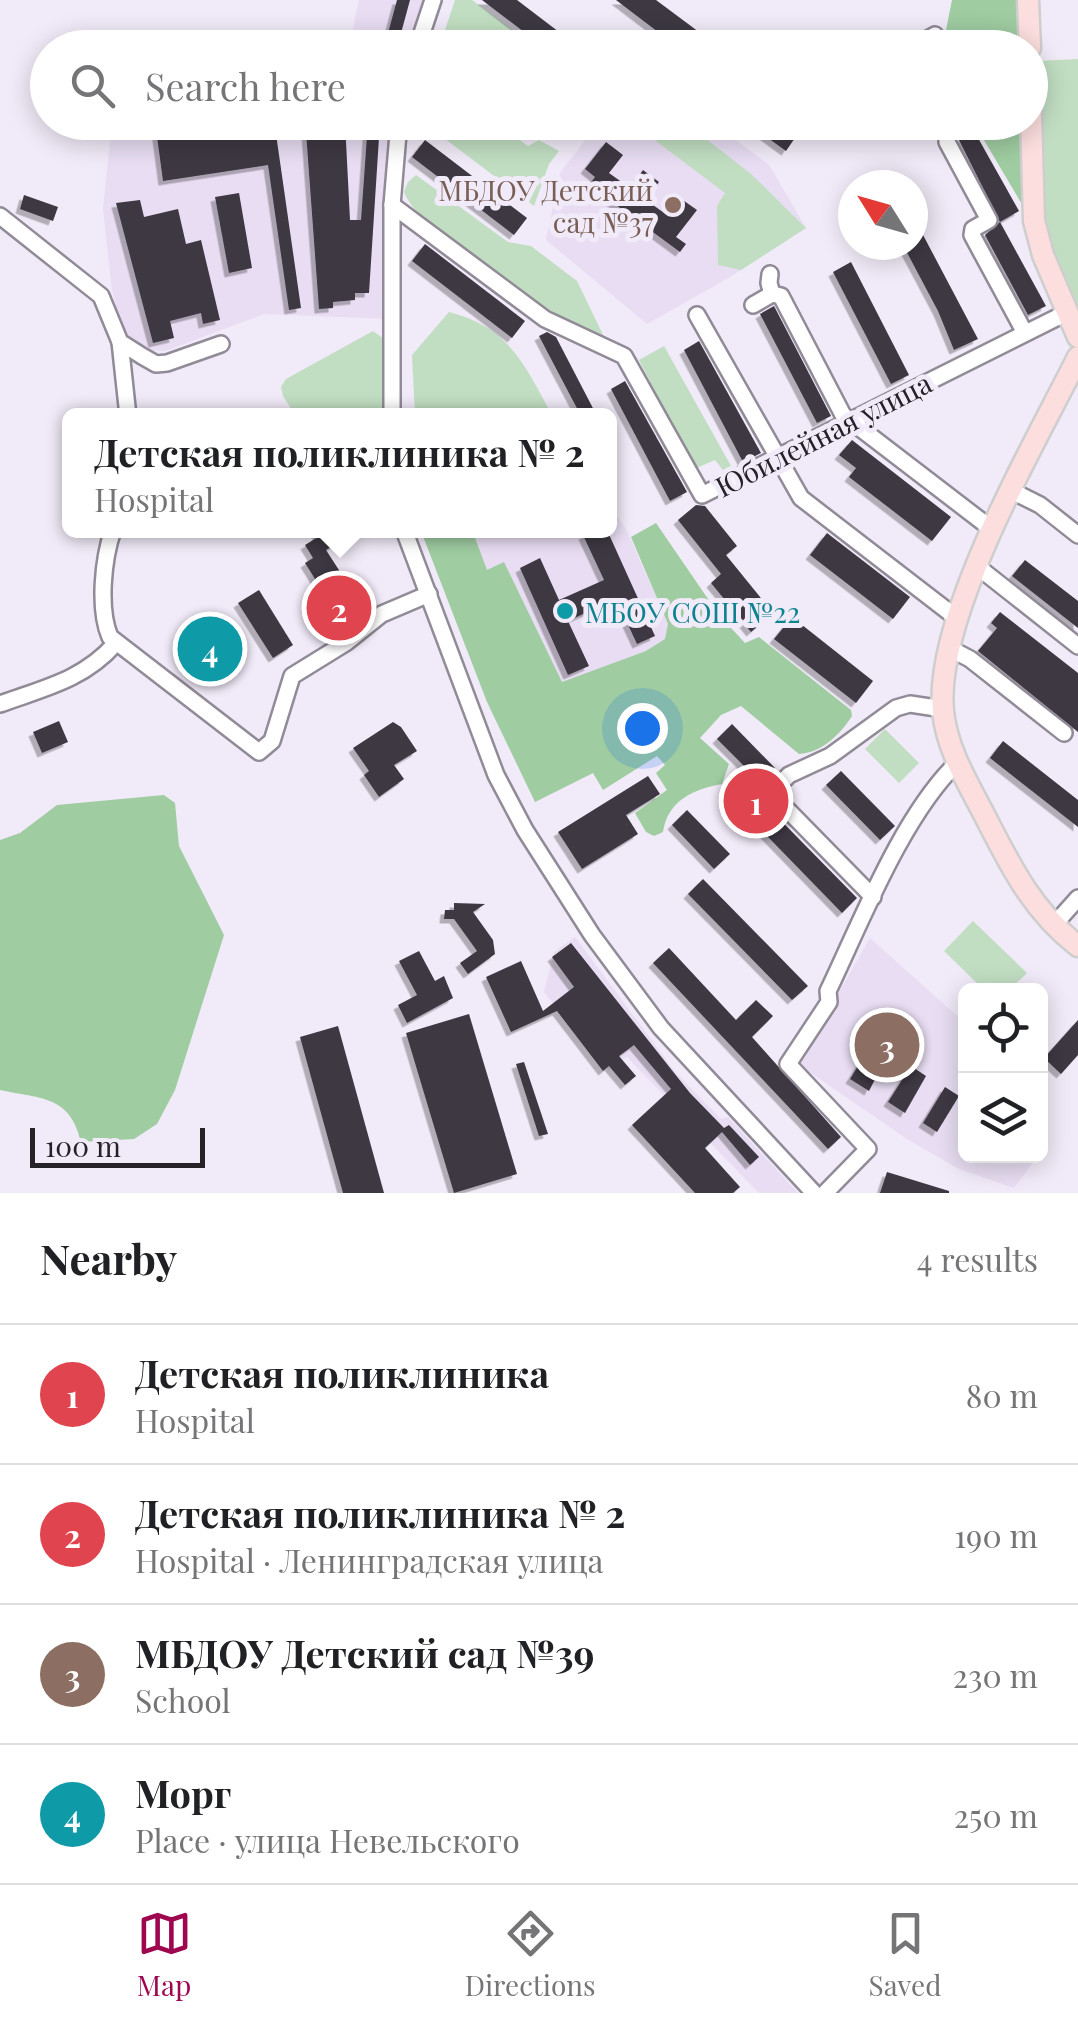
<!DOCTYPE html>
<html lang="en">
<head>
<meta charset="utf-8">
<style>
	:root { --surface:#fff; --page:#f2f2f2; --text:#202124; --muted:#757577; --line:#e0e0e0; --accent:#9e0750 }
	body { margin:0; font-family:"Playfair Display",serif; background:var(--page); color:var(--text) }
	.controls { position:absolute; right:30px; bottom:30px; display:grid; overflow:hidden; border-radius:15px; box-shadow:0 5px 25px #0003 }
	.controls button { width:90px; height:90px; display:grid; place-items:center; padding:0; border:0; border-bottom:2px solid var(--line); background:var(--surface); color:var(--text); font:50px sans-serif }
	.compass { position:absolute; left:838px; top:170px; width:90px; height:90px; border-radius:50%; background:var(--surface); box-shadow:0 5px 25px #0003; rotate:307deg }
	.scale { position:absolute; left:30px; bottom:25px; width:175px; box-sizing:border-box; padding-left:10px; border:5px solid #252227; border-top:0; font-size:28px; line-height:35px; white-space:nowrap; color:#252227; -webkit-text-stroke:8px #f1eaf8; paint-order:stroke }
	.you { position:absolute; left:642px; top:728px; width:35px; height:35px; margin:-25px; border:8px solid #fff; border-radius:50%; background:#1a73e8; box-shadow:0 0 0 15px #1a73e833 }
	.badge { display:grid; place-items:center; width:65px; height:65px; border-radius:50%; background:var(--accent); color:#fff; font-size:32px; font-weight:700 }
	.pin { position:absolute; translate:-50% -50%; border:5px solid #fff; box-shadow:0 2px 10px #0006 }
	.popup { position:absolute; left:62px; top:408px; width:555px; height:130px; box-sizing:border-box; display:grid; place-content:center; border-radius:15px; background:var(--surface); filter:drop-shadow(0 2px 8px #0005); font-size:32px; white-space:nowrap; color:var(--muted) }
	.popup b { font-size:38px; color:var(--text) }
	.popup::after { content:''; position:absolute; left:50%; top:100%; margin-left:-20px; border:20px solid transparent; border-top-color:var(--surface) }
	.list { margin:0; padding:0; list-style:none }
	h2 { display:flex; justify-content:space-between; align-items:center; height:130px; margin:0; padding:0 40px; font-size:42px }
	h2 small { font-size:32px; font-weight:400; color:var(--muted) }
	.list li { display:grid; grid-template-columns:65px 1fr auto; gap:30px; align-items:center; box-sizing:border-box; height:140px; padding:0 40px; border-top:2px solid var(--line) }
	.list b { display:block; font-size:38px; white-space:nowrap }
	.list p { margin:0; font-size:32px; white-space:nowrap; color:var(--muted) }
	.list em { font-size:32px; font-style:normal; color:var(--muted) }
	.icon { flex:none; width:55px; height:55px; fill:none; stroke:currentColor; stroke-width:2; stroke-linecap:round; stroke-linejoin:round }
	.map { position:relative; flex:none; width:1078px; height:1193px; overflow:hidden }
	.search { position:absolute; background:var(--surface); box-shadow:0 5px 25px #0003; left:30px; right:30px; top:30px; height:110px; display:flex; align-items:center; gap:25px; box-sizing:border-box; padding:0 35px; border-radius:55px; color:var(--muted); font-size:38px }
	.sheet { height:690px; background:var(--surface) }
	nav { display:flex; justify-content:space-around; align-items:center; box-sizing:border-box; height:140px; border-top:2px solid var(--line); background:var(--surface); font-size:28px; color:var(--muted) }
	nav a { display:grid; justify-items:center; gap:5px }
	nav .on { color:var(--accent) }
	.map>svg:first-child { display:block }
	.built { fill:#e8ddf2 }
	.green { fill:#c1dec2 }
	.forest { fill:#9fcca1 }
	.building { fill:#3d3743; filter:url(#shadow) }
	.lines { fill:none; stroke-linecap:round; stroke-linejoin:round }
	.minor-casing { stroke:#918a97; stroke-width:20 }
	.major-casing { stroke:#cfcecf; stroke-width:25 }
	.minor { stroke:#fff; stroke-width:15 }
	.major { stroke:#fbdedd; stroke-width:20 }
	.education-dot { fill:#8d6e63; stroke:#f1eaf8; stroke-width:4 }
	.culture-dot { fill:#0f9aa8; stroke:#f1eaf8; stroke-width:4 }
	.labels { text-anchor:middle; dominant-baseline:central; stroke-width:10; stroke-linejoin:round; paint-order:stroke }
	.education-label { font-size:28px; fill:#785e54; stroke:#f1eaf8; text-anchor:end }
	.street-label { font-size:28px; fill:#252227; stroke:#f1eaf8 }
	.culture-label { font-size:28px; fill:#0d838f; stroke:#f1eaf8; text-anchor:start }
</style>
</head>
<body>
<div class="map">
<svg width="1078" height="1193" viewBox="0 0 1078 1193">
	<defs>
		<filter id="shadow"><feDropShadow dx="-4.5" dy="4.5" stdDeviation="0" flood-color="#0004"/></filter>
	</defs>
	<rect width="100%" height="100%" fill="#f1eaf8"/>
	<g class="built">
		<polygon points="359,0 434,0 418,47 268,48 351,39"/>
		<polygon points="599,122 714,123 769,165 806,228 730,277 647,324 546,240 560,173"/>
		<polygon points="112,123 399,123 392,319 264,314 165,351 140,350 124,336 112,290 103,209"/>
		<polygon points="609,503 627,531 668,624 675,663 561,713 448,531 609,530"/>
		<polygon points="575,937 676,1073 721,1119 728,1117 798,1193 759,1193 627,1057 609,1070 544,992 554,952"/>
		<polygon points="870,938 965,1023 966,1156 1038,1156 1014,1188 959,1169 907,1139 798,1064"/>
	</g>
	<g class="green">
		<polygon points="455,0 472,0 536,47 469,47 445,30"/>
		<polygon points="1078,59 1078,312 1071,303 1037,221 1037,61"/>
		<polygon points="424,123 497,123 528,146 539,140 559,151 549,164 534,206"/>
		<polygon points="632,123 686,123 751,174 806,228 741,270 718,265 717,206 725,193"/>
		<path d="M416,175L508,242L531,246L577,281L606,341C563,321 419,234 404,192L408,182Z"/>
		<path d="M449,312C509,327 524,364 552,415H415L412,355Z"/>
		<polygon points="373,331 384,339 386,415 295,415 283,396 281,387 286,379"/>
		<polygon points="664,346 731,466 723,470 715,460 694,469 639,360"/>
		<polygon points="885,729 919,763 899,783 865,749"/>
		<polygon points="973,921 1027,973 1009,990 984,990 944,951"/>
	</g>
	<g class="forest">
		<polygon points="952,0 1018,0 1018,47 955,47 946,30"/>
		<polygon points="991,123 1018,123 1026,211 978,130"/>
		<path d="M656,523L719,615L745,643L759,637L851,710L852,716C840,735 821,753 799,754L741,706L721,715L700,738L729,764L722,784C694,789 668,800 663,832L654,836L646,832L635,813L667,790L656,773L665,765L657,756L603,790L593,773L535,802L487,702L421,531H455L475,538L487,570L504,562L562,682L646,651L665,639L668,624L631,537Z"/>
		<path d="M164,795L175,803L179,846L224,935L175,1090L157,1124L134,1139L81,1142C70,1095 41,1099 0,1090V840L20,833L57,805Z"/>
	</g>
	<g class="building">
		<polygon points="397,0 410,0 397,48 384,48"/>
		<polygon points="482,0 517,0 580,48 545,48"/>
		<polygon points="616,0 656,0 711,41 706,48 679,48"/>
		<polygon points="196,122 319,122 319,128 276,134 301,308 289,310 268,165 163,181 156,129"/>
		<polygon points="333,122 345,122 350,220 361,220 368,122 380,122 369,293 355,293 355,300 333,302 333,308 319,309 306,132 334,129"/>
		<polygon points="764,122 806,122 786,151 758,131"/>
		<polygon points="973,129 1019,211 1000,222 959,140"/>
		<polygon points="425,140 527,218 514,235 412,157"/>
		<polygon points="606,142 623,155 609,173 630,188 643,170 659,182 646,200 667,215 680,198 697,210 676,237 686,244 680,252 589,185 595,177 585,169"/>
		<polygon points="239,193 252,268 229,273 215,197"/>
		<polygon points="24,195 58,207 53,221 20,209"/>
		<polygon points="140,200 144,217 178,209 186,244 201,240 220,320 203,324 201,313 170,321 174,338 153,343 116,203"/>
		<polygon points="913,216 978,339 954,350 938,311 903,245 913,245"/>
		<polygon points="1000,222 1046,306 1028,315 985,235"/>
		<polygon points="425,244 525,321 512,338 412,261"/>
		<polygon points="851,262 909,375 891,384 833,272"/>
		<polygon points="774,306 831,416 817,423 760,314"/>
		<polygon points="547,332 556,337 597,416 581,416 539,336"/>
		<polygon points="699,341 761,453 743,462 684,350"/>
		<polygon points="625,381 687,492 670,501 611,389"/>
		<polygon points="852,440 951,517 932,541 849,477 856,468 839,455"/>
		<polygon points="696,505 705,506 737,546 726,555 773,613 751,632 711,583 721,574 678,520"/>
		<polygon points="314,530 340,530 345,538 326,550 359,601 337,614 305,563 313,558 305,545 318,537"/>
		<polygon points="594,530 607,530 655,636 637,644 616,599 568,621 589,666 568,675 520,568 540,558 559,600 604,580 583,535"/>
		<polygon points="827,533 910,597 893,619 810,555"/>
		<polygon points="1025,560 1078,601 1078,628 1012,576"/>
		<polygon points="259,590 293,645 273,658 238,603"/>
		<polygon points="1000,612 1078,673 1078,732 978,651 997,628 991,623"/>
		<polygon points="792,617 873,681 856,703 774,639"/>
		<polygon points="211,626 233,655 210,672 188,644"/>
		<polygon points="59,721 68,742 42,753 33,732"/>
		<polygon points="393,722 401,727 417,751 394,765 404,779 379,797 364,775 369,771 353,748"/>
		<polygon points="732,724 775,768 760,782 717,739"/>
		<polygon points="1003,741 1078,800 1078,827 990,758"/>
		<polygon points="841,771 895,826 880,840 826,785"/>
		<polygon points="648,776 660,794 626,815 638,834 582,869 558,832"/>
		<polygon points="752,791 857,898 842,913 737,805"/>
		<polygon points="687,810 730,854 714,869 672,825"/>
		<polygon points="703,879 808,986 792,1000 688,894"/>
		<polygon points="454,903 485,904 473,912 493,940 495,954 468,974 460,963 477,951 454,919 444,919 445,910 454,910"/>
		<polygon points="571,943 690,1093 724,1128 729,1125 759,1157 750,1165 722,1132 705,1148 740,1187 733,1193 695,1193 632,1125 671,1089 634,1045 619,1056 636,1076 625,1085 609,1066 603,1071 557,1011 511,1032 486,977 521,961 543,1011 574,987 552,957"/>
		<polygon points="669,948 736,1020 756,1000 773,1016 752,1037 841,1137 828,1149 653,963"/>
		<polygon points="419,951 435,981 444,976 453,998 407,1023 398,1005 417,995 399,961"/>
		<polygon points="469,1014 517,1174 454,1193 406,1033"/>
		<polygon points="1078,1020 1078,1055 1061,1074 1044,1058"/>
		<polygon points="338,1026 384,1193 343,1193 300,1037"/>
		<polygon points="868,1050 885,1060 869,1091 850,1079"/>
		<polygon points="524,1062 548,1134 539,1136 516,1064"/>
		<polygon points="911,1066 926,1076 905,1113 888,1102"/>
		<polygon points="945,1087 959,1096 937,1132 923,1123"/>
		<polygon points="887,1172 949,1191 949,1193 880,1193"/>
	</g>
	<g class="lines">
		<defs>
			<g id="minor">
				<polyline points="417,48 433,0"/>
				<polyline points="924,48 924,41 935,35"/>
				<polyline points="963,122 948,132 947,142 989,220 973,229 972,235 1025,333"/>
				<polyline points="392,205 545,319 624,356 702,495 1066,313"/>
				<polyline points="0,216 101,296 120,342 142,356 156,364 167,363 221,344"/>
				<polyline points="770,274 769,283 772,294"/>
				<polyline points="753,305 772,294 781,296 843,415 993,530"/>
				<polyline points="697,315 801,498 958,619"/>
				<polyline points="120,342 128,416"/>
				<polyline points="392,416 392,205 399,122"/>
				<polyline points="1012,491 1040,505 1078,535"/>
				<path d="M113,530C103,559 98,609 110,637L259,752L272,741L292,676L347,642L382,614L429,594"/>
				<polyline points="404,530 496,775 525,830 592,935 661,1028 814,1193"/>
				<polyline points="975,569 983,571 1078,646"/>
				<polyline points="951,649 970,659 1064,733"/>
				<path d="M0,704C44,688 83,680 115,644"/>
				<polyline points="873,897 771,793 789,775 830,756 896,708 910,704 943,709"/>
				<polyline points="1053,926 1078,898"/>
				<path d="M825,1193L868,1149L788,1064L829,1002L828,991C861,922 903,814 958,762"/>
			</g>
			<g id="major">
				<polyline points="1028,0 1030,48"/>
				<polyline points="1030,80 1034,221 1043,255 1078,337"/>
				<path d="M1078,357C1035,444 934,616 943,711C947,752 971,788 989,824C1013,871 1035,913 1078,946"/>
			</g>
		</defs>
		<use href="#minor" class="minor-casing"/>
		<use href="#major" class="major-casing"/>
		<use href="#minor" class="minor"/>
		<use href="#major" class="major"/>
	</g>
	<circle class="education-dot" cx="673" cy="205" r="10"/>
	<circle class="culture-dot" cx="565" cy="611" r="10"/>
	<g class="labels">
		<g class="education-label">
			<text x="653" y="189">МБДОУ Детский<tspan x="653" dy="32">сад №37</tspan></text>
		</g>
		<g class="street-label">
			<text transform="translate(823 434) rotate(-27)">Юбилейная улица</text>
		</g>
		<g class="culture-label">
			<text x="585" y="611">МБОУ СОШ №22</text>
		</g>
	</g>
</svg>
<div class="controls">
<button><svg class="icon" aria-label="locate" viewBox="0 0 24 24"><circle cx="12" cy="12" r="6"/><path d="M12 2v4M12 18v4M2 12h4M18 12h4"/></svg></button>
<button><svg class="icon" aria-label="layers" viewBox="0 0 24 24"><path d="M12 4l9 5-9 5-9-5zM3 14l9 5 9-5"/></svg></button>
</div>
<svg class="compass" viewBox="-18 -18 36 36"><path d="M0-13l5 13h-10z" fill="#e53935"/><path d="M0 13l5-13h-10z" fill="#757577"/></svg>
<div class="scale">100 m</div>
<div class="you"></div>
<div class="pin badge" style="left:756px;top:801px;background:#e0444e">1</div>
<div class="pin badge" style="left:339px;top:608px;background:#e0444e">2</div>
<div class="popup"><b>Детская поликлиника № 2</b>Hospital</div>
<div class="pin badge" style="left:887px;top:1045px;background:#8d6e63">3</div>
<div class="pin badge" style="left:210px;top:649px;background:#0f9aa8">4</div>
<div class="search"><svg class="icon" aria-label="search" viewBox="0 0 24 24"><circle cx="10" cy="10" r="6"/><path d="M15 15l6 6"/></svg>Search here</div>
</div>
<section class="sheet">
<h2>Nearby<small>4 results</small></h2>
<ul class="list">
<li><span class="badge" style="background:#e0444e">1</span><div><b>Детская поликлиника</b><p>Hospital</p></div><em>80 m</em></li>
<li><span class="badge" style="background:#e0444e">2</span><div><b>Детская поликлиника № 2</b><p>Hospital · Ленинградская улица</p></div><em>190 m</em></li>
<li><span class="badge" style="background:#8d6e63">3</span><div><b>МБДОУ Детский сад №39</b><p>School</p></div><em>230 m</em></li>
<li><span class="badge" style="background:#0f9aa8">4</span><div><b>Морг</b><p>Place · улица Невельского</p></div><em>250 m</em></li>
</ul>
</section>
<nav>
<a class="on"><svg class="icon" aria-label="map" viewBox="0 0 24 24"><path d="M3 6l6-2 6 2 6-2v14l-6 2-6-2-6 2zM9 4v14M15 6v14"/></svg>Map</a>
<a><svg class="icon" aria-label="directions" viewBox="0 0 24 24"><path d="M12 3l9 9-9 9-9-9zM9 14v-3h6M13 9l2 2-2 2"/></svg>Directions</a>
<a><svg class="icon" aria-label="saved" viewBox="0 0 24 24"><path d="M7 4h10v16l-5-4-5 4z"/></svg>Saved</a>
</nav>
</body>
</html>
